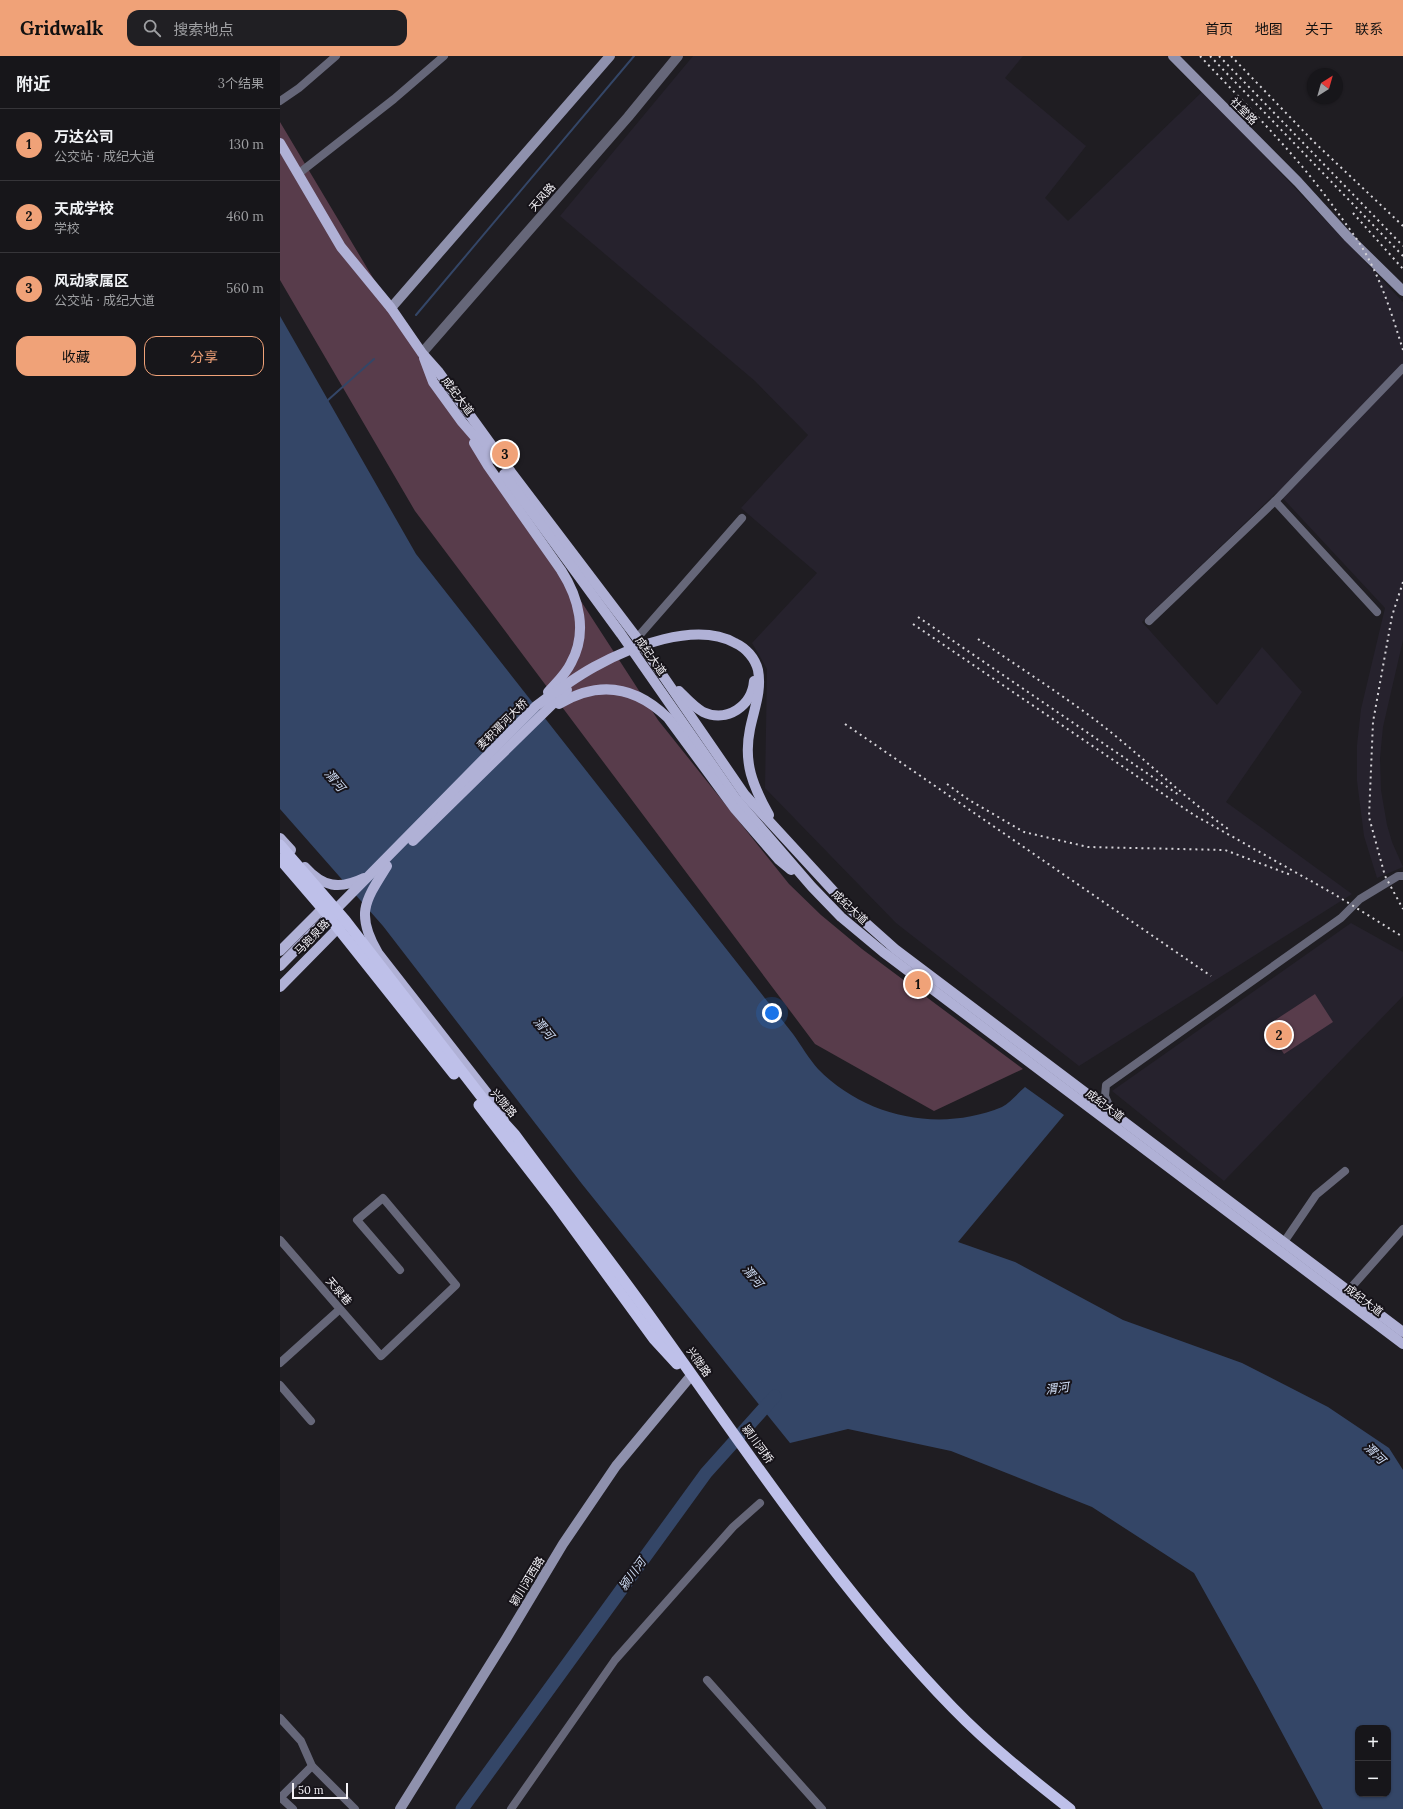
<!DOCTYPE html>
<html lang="zh">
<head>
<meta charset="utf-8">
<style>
	:root { --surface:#17161a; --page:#201f23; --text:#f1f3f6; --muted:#9e9fa2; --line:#363539; --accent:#f0a278 }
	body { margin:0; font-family:Lora,"Noto Sans SC",serif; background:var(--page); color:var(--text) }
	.controls { position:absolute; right:12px; bottom:12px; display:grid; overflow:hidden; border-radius:8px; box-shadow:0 1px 3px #0004 }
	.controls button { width:36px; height:36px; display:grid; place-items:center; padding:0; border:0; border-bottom:1px solid var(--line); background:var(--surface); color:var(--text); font:20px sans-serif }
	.compass { position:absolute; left:1027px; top:12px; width:36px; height:36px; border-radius:50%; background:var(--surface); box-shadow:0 1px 3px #0004; rotate:37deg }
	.scale { position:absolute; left:12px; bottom:10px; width:56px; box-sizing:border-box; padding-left:4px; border:2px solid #f4f2f7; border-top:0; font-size:11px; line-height:14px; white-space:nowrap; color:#f4f2f7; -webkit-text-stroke:3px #161319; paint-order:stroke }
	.you { position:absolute; left:492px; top:957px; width:14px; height:14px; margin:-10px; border:3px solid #fff; border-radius:50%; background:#1a73e8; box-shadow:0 0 0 6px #1a73e833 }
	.badge { display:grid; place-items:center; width:26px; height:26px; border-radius:50%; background:var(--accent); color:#111; font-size:13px; font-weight:700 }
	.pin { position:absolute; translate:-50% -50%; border:2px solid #fff; box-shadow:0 1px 4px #0006 }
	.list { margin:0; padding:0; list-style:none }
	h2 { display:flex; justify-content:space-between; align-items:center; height:52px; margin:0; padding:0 16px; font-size:17px }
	h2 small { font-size:13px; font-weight:400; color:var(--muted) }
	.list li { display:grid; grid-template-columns:26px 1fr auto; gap:12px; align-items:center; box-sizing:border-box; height:72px; padding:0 16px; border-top:1px solid var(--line) }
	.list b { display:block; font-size:15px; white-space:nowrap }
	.list p { margin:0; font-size:13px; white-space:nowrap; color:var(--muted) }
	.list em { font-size:13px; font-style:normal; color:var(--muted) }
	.actions { display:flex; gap:8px; padding:12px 16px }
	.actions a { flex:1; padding:9px 0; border:1px solid var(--accent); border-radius:12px; text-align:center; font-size:14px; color:var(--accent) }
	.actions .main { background:var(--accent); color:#111 }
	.icon { flex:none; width:22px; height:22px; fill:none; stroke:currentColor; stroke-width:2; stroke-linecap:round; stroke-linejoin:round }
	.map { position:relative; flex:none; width:1123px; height:1753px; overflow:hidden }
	header { display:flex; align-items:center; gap:24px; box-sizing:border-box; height:56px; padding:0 20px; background:var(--accent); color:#111 }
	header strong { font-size:19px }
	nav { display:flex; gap:22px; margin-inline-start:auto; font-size:14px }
	.search { width:280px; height:36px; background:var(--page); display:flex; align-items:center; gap:10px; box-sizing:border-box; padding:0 14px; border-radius:12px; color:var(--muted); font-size:15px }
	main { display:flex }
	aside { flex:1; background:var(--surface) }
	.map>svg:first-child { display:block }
	.built { fill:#26222d }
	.green { fill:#583c4b }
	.water { fill:#344667; fill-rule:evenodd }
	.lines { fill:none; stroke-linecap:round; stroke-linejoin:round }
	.stream { stroke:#344667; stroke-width:2 }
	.river { stroke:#344667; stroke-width:13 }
	.minor { stroke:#666779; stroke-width:8 }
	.tertiary { stroke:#666779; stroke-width:10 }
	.secondary { stroke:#8f91ad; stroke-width:10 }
	.primary { stroke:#b0b1d6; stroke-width:10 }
	.trunk { stroke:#bec0e9; stroke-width:11 }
	.rail { stroke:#d6d4d9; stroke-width:2; stroke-dasharray:2 4; stroke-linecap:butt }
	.labels { text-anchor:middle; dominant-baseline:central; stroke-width:4; stroke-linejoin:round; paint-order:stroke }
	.street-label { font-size:11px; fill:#f4f2f7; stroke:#161319 }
	.water-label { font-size:12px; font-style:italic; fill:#d1dff8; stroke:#161319 }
</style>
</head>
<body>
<header>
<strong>Gridwalk</strong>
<div class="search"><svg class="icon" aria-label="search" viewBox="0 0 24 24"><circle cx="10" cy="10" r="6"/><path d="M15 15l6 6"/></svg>搜索地点</div>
<nav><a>首页</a><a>地图</a><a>关于</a><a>联系</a></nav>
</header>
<main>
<aside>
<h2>附近<small>3个结果</small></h2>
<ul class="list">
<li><span class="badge">1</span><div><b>万达公司</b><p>公交站 · 成纪大道</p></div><em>130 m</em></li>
<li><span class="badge">2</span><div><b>天成学校</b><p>学校</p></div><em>460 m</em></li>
<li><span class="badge">3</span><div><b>风动家属区</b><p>公交站 · 成纪大道</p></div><em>560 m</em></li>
</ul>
<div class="actions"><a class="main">收藏</a><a>分享</a></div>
</aside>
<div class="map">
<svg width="1123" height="1753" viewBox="0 0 1123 1753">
	<rect width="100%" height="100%" fill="#1f1d22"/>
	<g class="built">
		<polygon points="413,0 743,0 725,22 806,90 765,142 788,165 923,35 1123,246 1123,584 1103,671 1100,702 1101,734 1107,769 1112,786 1123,811 1097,822 1084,780 1077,725 1077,689 1081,653 1105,552 997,436 862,566 937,649 982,591 1022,636 946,746 1072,838 799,1010 616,867 485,732 487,613 472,587 537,517 461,452 528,379 475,325 280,160"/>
		<polygon points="1071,867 1123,896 1123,940 944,1125 832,1035"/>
	</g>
	<g class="green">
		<polygon points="0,66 111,252 378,664 509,828 541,859 582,893 743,1013 654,1055 535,988 135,455 0,224"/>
		<polygon points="1035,938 1053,966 1004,998 986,970"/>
	</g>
	<path class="water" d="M0,260L136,498L513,978C521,989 529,1003 538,1013C585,1061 659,1077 722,1051C730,1047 738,1037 745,1031L784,1059L678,1186L735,1206L843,1264L962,1307L1048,1351L1109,1392L1123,1414V1753H1043L977,1630L914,1517L812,1451L671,1395L568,1373L510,1387L302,1128L103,870L0,753ZM1078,1672H1108V1738H1078Z"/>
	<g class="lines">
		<g class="stream">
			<polyline points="136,259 354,0"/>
			<polyline points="48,344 94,303"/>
		</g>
		<polyline class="river" points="182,1753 426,1417 495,1340"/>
		<g class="minor">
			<polyline points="0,45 19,32 56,0"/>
			<polyline points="18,118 114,43 164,0"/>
			<polyline points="995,445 1097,556"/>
			<polyline points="869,565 995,445 1123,312"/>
			<polyline points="357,582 462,462"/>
			<polyline points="832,1056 825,1040 826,1029 1061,862 1080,843 1118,820 1123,820"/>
			<polyline points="0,1184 101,1300 176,1229 103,1142 77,1164 120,1214"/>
			<polyline points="1004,1186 1036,1139 1065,1115"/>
			<polyline points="1068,1235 1123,1173"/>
			<polyline points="0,1307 60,1253"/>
			<polyline points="0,1329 31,1365"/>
			<polyline points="427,1624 542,1753"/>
			<polyline points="0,1662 21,1685 32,1710 75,1753"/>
			<polyline points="0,1741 13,1753"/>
			<polyline points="0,1742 32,1710"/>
			<polyline points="231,1753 335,1604 453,1471 480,1447"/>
		</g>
		<polyline class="tertiary" points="142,297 348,61 398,0"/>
		<g class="secondary">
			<polyline points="893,0 1018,126 1068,181 1123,235"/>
			<polyline points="111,252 330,0"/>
			<polyline points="120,1753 226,1583 283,1488 336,1410 410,1321"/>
		</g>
		<g class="primary">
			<polyline points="0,87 61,191 111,252 142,297 158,315 231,416 357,582 465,739 569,852 615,893 1123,1276"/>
			<polyline points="144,302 153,326 182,366 214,403"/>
			<path d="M194,387L208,410L281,514C299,542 308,576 291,607C286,618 276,627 268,636"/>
			<polyline points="224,418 341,578 456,743 532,831 561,861 603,896 1123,1288"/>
			<path d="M399,635C406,642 414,651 423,656C447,667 472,650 474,625"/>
			<path d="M279,648C319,624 355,630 388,662L455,753L499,804L511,814"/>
			<polyline points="0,782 11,794"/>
			<polyline points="133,785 287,634"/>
			<path d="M107,810C85,845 75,858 98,897L211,1042L224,1062"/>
			<path d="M25,811C43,831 59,834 84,822"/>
			<polyline points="0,895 48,847"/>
			<path d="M0,910L256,650C275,636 294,622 314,611C350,591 416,565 455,587C466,592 475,602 478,614C482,635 474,653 470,673C463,707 473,730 489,759"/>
			<polyline points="0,931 63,867"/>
		</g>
		<g class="trunk">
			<path d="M0,789L65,864L207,1048L235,1079C285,1147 338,1214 387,1284C477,1410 565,1541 673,1652C709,1689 749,1721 790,1753"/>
			<polyline points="0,803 42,852 174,1018"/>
			<polyline points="199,1049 277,1150 374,1283 397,1308"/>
		</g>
		<g class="rail">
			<path d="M920,0C968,51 1018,100 1058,157C1068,171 1079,185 1087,200C1103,229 1113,262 1123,294"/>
			<polyline points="930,0 1123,200"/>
			<polyline points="939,0 1123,190"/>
			<polyline points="951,0 1034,86 1123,170"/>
			<polyline points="1073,157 1123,213"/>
			<polyline points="1123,526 1112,560 1093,666 1089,761 1105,820 1123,853"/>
			<polyline points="638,561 899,739"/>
			<polyline points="633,568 914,759 1054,838 1123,881"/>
			<path d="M698,583C733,607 770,631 806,657C855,693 898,737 948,773"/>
			<polyline points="565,668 931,920"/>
			<polyline points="667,728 689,744 744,776 808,791 945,794 1011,819"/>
		</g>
	</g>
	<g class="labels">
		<g class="street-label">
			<text transform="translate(964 55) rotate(45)">社堂路</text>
			<text transform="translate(262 141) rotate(-49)">天风路</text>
			<text transform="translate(178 340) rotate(53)">成纪大道</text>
			<text transform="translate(371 600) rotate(55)">成纪大道</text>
			<text transform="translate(222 668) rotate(-45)">麦积渭河大桥</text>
			<text transform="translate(570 851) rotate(43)">成纪大道</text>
			<text transform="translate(32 881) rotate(-46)">马跑泉路</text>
			<text transform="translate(224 1047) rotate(49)">兴陇路</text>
			<text transform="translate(825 1049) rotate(37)">成纪大道</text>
			<text transform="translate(59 1235) rotate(49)">天泉巷</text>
			<text transform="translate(1084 1244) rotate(37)">成纪大道</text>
			<text transform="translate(419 1306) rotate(55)">兴陇路</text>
			<text transform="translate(478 1388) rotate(54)">颍川河桥</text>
			<text transform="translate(247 1525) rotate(-59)">颍川河西路</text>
		</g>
		<g class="water-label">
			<text transform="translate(55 724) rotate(50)">渭河</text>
			<text transform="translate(264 972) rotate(50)">渭河</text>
			<text transform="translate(473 1220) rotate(50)">渭河</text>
			<text transform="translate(777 1332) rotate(-7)">渭河</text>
			<text transform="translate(1095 1397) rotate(44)">渭河</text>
			<text transform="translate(352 1518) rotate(-54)">颍川河</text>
		</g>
	</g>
</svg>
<div class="controls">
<button>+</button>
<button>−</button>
</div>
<svg class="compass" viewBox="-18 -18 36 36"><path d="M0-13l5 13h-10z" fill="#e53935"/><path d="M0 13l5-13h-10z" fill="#9e9fa2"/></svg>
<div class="scale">50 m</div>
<div class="you"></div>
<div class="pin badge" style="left:638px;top:928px">1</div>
<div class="pin badge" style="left:999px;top:979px">2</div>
<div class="pin badge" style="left:225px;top:398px">3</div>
</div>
</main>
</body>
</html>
